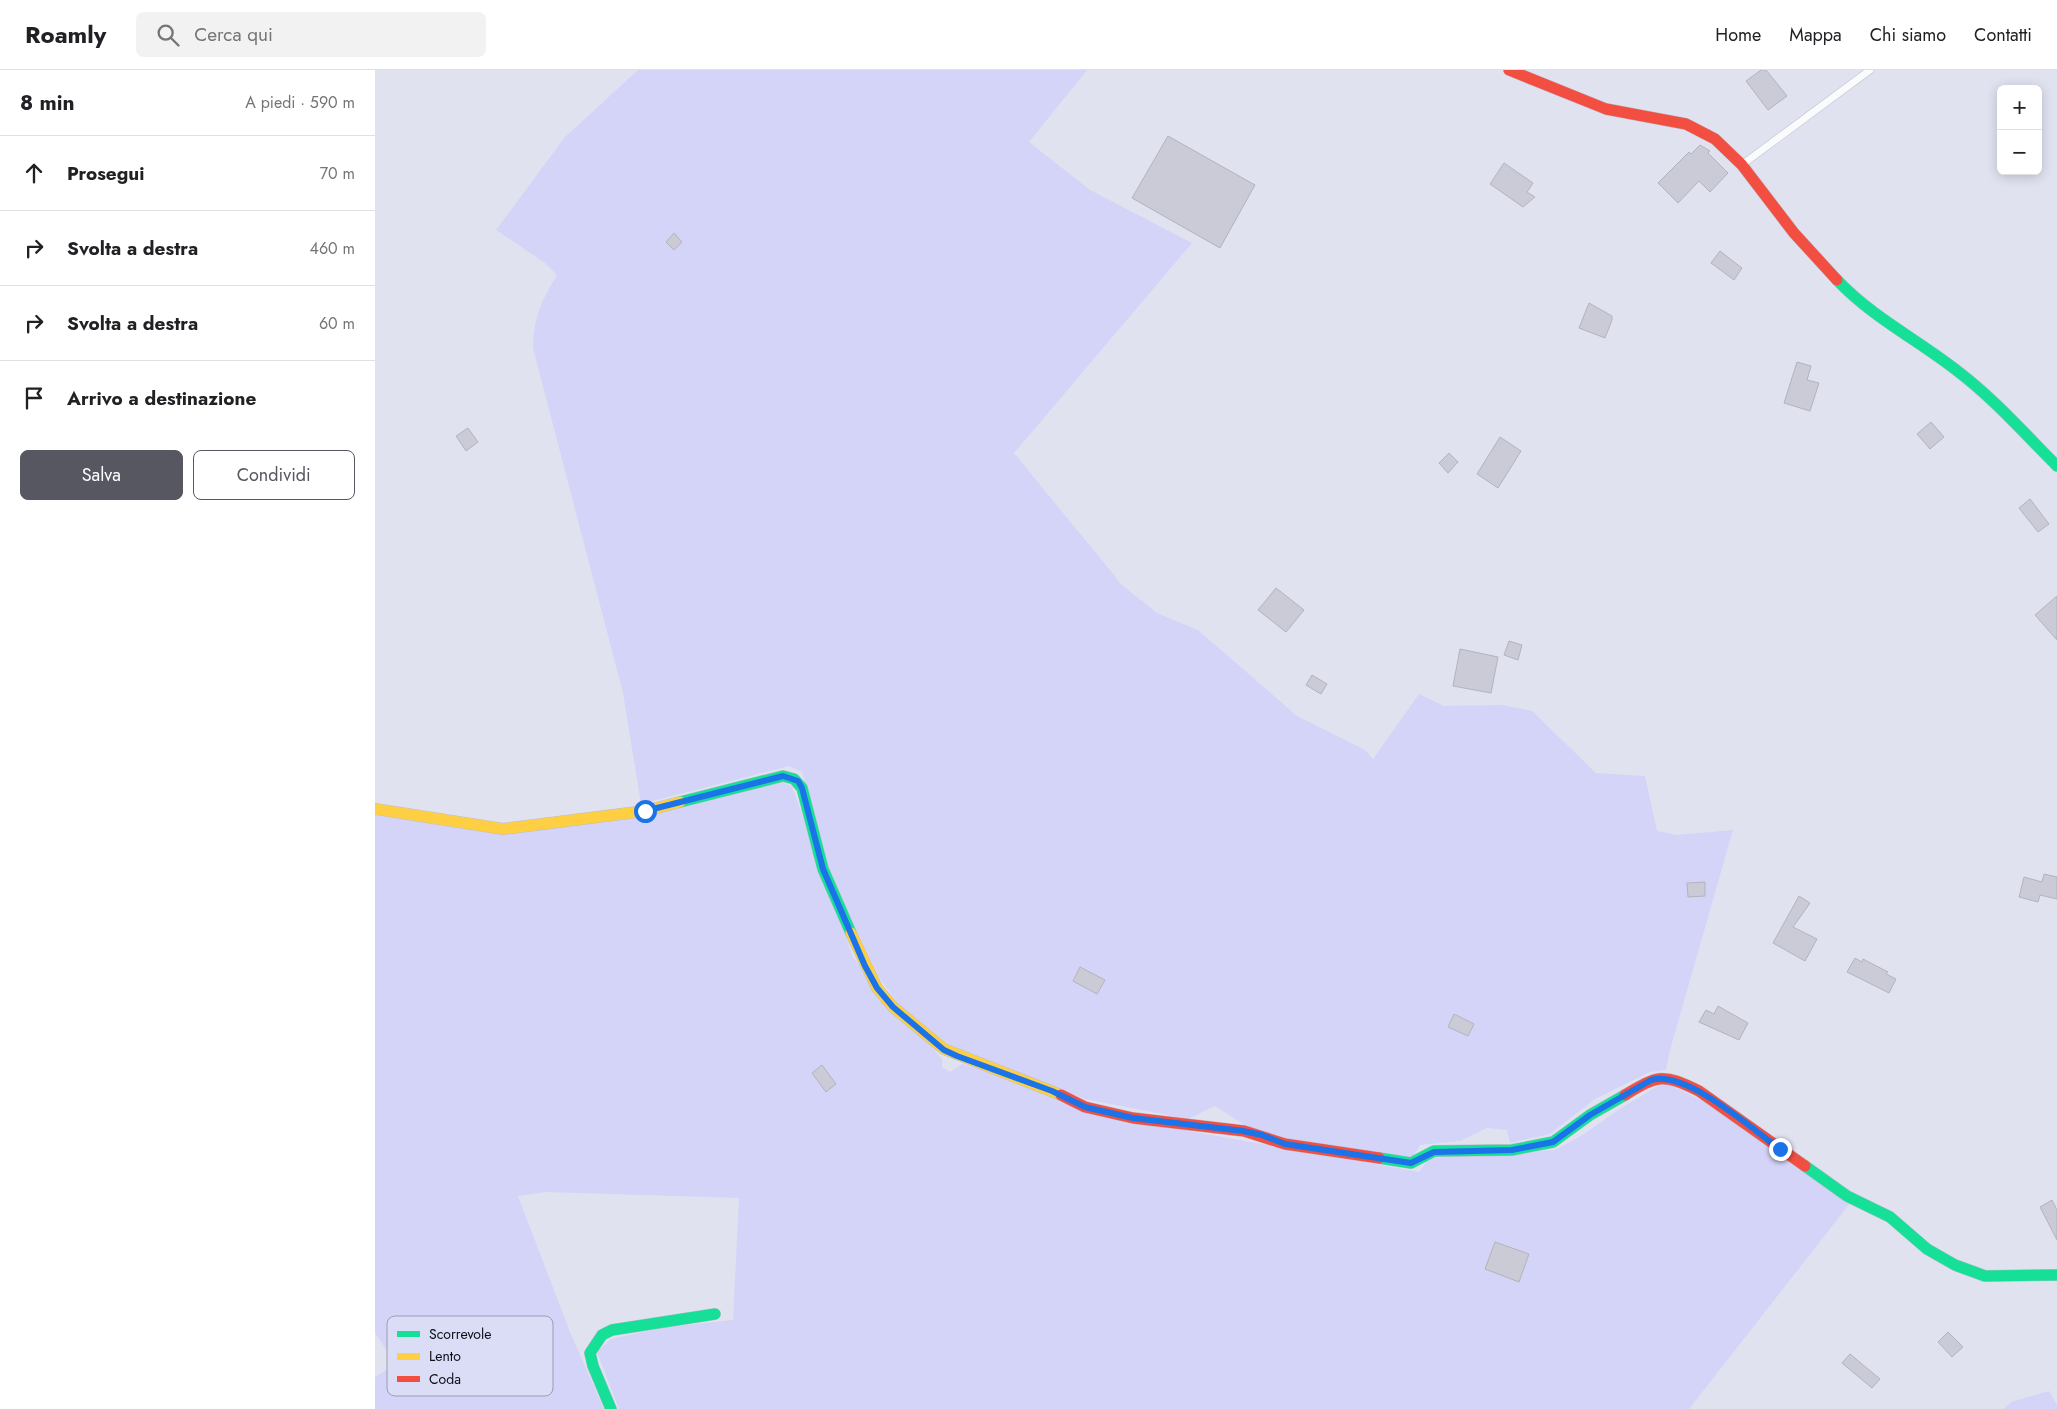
<!DOCTYPE html>
<html lang="it">
<head>
<meta charset="utf-8">
<style>
	:root { --surface:#fff; --page:#f2f2f2; --text:#202124; --muted:#757577; --line:#e0e0e0; --accent:#575762 }
	body { margin:0; font-family:Jost,sans-serif; background:var(--page); color:var(--text) }
	.controls { position:absolute; right:15px; top:15px; display:grid; overflow:hidden; border-radius:8px; box-shadow:0 2px 12px #0003 }
	.controls button { width:45px; height:45px; display:grid; place-items:center; padding:0; border:0; border-bottom:1px solid var(--line); background:var(--surface); color:var(--text); font:25px sans-serif }
	.stop { position:absolute; width:15px; height:15px; margin:-11px; border:4px solid #1a73e8; border-radius:50%; background:#fff }
	.stop.end { background:#1a73e8; border-color:#fff; box-shadow:0 1px 5px #0008 }
	.list { margin:0; padding:0; list-style:none }
	h2 { display:flex; justify-content:space-between; align-items:center; height:65px; margin:0; padding:0 20px; font-size:21px }
	h2 small { font-size:16px; font-weight:400; color:var(--muted) }
	.list li { display:grid; grid-template-columns:32px 1fr auto; gap:15px; align-items:center; box-sizing:border-box; height:75px; padding:0 20px; border-top:1px solid var(--line) }
	.list b { display:block; font-size:19px; white-space:nowrap }
	.list em { font-size:16px; font-style:normal; color:var(--muted) }
	.actions { display:flex; gap:10px; padding:15px 20px }
	.actions a { flex:1; padding:11px 0; border:1px solid var(--accent); border-radius:8px; text-align:center; font-size:18px; color:var(--accent) }
	.actions .main { background:var(--accent); color:#fff }
	.icon { flex:none; width:28px; height:28px; fill:none; stroke:currentColor; stroke-width:2; stroke-linecap:round; stroke-linejoin:round }
	.map { position:relative; flex:none; width:1682px; height:1339px; overflow:hidden }
	header { display:flex; align-items:center; gap:30px; box-sizing:border-box; height:70px; padding:0 25px; background:var(--surface); border-bottom:1px solid var(--line) }
	header strong { font-size:24px }
	nav { display:flex; gap:28px; margin-inline-start:auto; font-size:18px }
	.search { width:350px; height:45px; background:var(--page); display:flex; align-items:center; gap:12px; box-sizing:border-box; padding:0 18px; border-radius:8px; color:var(--muted); font-size:19px }
	main { display:flex }
	aside { flex:1; background:var(--surface) }
	.map>svg:first-child { display:block }
	.green { fill:#d3d4f8 }
	.building { fill:#cacbd7; stroke:#b3b3be }
	.lines { fill:none; stroke-linecap:round; stroke-linejoin:round }
	.lane-casing { stroke:#bdbec9; stroke-width:8 }
	.fast-casing { stroke:#bdbec9; stroke-width:12 }
	.slow-casing { stroke:#bdbec9; stroke-width:12 }
	.jam-casing { stroke:#bdbec9; stroke-width:12 }
	.lane { stroke:#fafbfd; stroke-width:7 }
	.fast { stroke:#16e098; stroke-width:11 }
	.slow { stroke:#ffcf43; stroke-width:11 }
	.jam { stroke:#f24e42; stroke-width:11 }
	.route { stroke:#1a73e8; stroke-width:6 }
	.key { fill:#dbdcf6; stroke:#9d9eb2; stroke-width:1 }
	.key-label { font-size:14px; fill:#0c0c15 }
</style>
</head>
<body>
<header>
<strong>Roamly</strong>
<div class="search"><svg class="icon" aria-label="search" viewBox="0 0 24 24"><circle cx="10" cy="10" r="6"/><path d="M15 15l6 6"/></svg>Cerca qui</div>
<nav><a>Home</a><a>Mappa</a><a>Chi siamo</a><a>Contatti</a></nav>
</header>
<main>
<aside>
<h2>8 min<small>A piedi · 590 m</small></h2>
<ul class="list">
<li><svg class="icon" aria-label="ahead" viewBox="0 0 24 24"><path d="M12 20V5M6 11l6-6 6 6"/></svg><div><b>Prosegui</b></div><em>70 m</em></li>
<li><svg class="icon" aria-label="right" viewBox="0 0 24 24"><path d="M7 20v-9h11M14 6l5 5-5 5"/></svg><div><b>Svolta a destra</b></div><em>460 m</em></li>
<li><svg class="icon" aria-label="right" viewBox="0 0 24 24"><path d="M7 20v-9h11M14 6l5 5-5 5"/></svg><div><b>Svolta a destra</b></div><em>60 m</em></li>
<li><svg class="icon" aria-label="arrive" viewBox="0 0 24 24"><path d="M6 21V4h12l-3 4 3 4H6"/></svg><div><b>Arrivo a destinazione</b></div></li>
</ul>
<div class="actions"><a class="main">Salva</a><a>Condividi</a></div>
</aside>
<div class="map">
<svg width="1682" height="1339" viewBox="0 0 1682 1339">
	<rect width="100%" height="100%" fill="#e1e2f0"/>
	<g class="green">
		<path d="M263,0H712L654,72L715,120L817,173L639,383L747,515L782,543L823,560L922,646L990,680L998,689L1044,624L1069,636L1128,635L1157,641L1221,703L1270,706L1282,761L1302,765L1358,760L1295,980L1291,1000L1275,1002L1220,1029L1175,1064L1135,1073L1132,1060L1112,1058L1085,1071L1045,1075L1038,1087L918,1070L873,1057L840,1036L813,1049L710,1029L580,979L523,934L504,907L452,797L427,702L414,696L266,734L248,623L158,278C159,246 166,232 182,205L170,193L121,160L190,67Z"/>
		<polygon points="406,712 417,716 478,887 567,989 567,997 575,1002 587,994 814,1061 1044,1102 1054,1088 1180,1080 1209,1064 1243,1040 1289,1012 1332,1033 1476,1132 1314,1339 244,1339 222,1282 236,1269 291,1257 358,1250 364,1128 170,1122 143,1126 195,1262 229,1339 0,1339 0,1307 21,1294 0,1263 0,745 128,765"/>
		<polygon points="1674,1321 1682,1335 1682,1339 1629,1339 1636,1332"/>
	</g>
	<g class="building">
		<polygon points="1386,0 1391,0 1412,26 1393,40 1371,11"/>
		<polygon points="793,66 880,115 845,178 757,128"/>
		<polygon points="1325,75 1335,81 1333,83 1353,103 1335,122 1324,111 1303,133 1283,113 1314,82 1316,84"/>
		<polygon points="1129,93 1158,113 1152,122 1160,127 1148,137 1115,114"/>
		<polygon points="299,163 307,172 299,180 291,172"/>
		<polygon points="1345,181 1367,198 1359,210 1336,193"/>
		<polygon points="1214,233 1237,246 1237,250 1230,268 1204,258"/>
		<polygon points="1422,292 1436,296 1432,310 1444,313 1435,341 1409,333"/>
		<polygon points="1556,352 1569,367 1555,379 1542,364"/>
		<polygon points="93,358 103,372 91,381 81,366"/>
		<polygon points="1125,367 1146,381 1123,418 1102,404"/>
		<polygon points="1074,383 1083,392 1073,403 1064,393"/>
		<polygon points="1655,429 1674,454 1663,462 1644,438"/>
		<polygon points="901,518 929,540 911,562 883,540"/>
		<polygon points="1682,526 1682,570 1660,545"/>
		<polygon points="1134,571 1147,575 1143,590 1129,585"/>
		<polygon points="1085,579 1123,587 1116,623 1078,616"/>
		<polygon points="937,605 952,614 946,624 931,615"/>
		<polygon points="1669,804 1682,807 1682,829 1665,825 1663,832 1644,827 1649,807 1667,812"/>
		<polygon points="1330,812 1330,826 1313,827 1312,813"/>
		<polygon points="1424,826 1435,833 1418,857 1442,869 1430,891 1398,873"/>
		<polygon points="1480,888 1487,892 1488,889 1513,902 1511,904 1521,909 1514,923 1472,902"/>
		<polygon points="705,897 730,910 722,924 698,911"/>
		<polygon points="1343,936 1373,953 1364,970 1324,952 1331,940 1339,944"/>
		<polygon points="1079,944 1099,954 1093,966 1073,957"/>
		<polygon points="447,995 461,1014 451,1022 437,1003"/>
		<polygon points="1677,1130 1682,1140 1682,1170 1665,1137"/>
		<polygon points="1120,1172 1154,1184 1144,1212 1110,1199"/>
		<polygon points="1573,1262 1588,1277 1577,1287 1563,1272"/>
		<polygon points="1475,1284 1505,1309 1497,1318 1467,1293"/>
	</g>
	<g class="lines">
		<defs>
			<polyline id="lane" points="1368,94 1495,0"/>
			<g id="fast">
				<path d="M1462,210C1498,248 1545,271 1585,303C1620,330 1650,364 1682,396"/>
				<polyline points="305,732 408,706 419,709 427,718 448,799 476,863"/>
				<polyline points="1004,1088 1036,1093 1059,1081 1137,1080 1178,1072 1215,1045 1250,1025"/>
				<polyline points="1430,1096 1472,1126 1515,1147 1552,1179 1580,1195 1610,1206 1682,1205"/>
				<polyline points="236,1339 218,1296 215,1283 227,1265 237,1260 340,1244"/>
			</g>
			<g id="slow">
				<polyline points="0,739 128,759 270,741 305,732"/>
				<polyline points="476,863 502,918 518,937 569,979 686,1025"/>
			</g>
			<g id="jam">
				<polyline points="1134,0 1231,39 1311,54 1340,69 1367,95 1419,163 1462,210"/>
				<polyline points="686,1025 710,1037 758,1048 869,1061 910,1074 1004,1088"/>
				<path d="M1250,1025C1283,1005 1288,1003 1324,1021L1430,1096"/>
			</g>
		</defs>
		<use href="#lane" class="lane-casing"/>
		<use href="#fast" class="fast-casing"/>
		<use href="#slow" class="slow-casing"/>
		<use href="#jam" class="jam-casing"/>
		<use href="#lane" class="lane"/>
		<use href="#fast" class="fast"/>
		<use href="#slow" class="slow"/>
		<use href="#jam" class="jam"/>
	</g>
	<g class="lines">
		<path class="route" d="M270,741L408,706L423,711L427,718L448,799L490,896L502,918L518,937L569,980L582,986L677,1021L710,1037L758,1048L868,1061L887,1065L910,1074L1036,1093L1059,1082L1137,1080L1178,1072L1215,1045L1276,1010C1311,1000 1376,1058 1405,1079"/>
	</g>
	<rect x="12" y="1246" width="166" height="80" rx="8" class="key"/>
	<rect x="22" y="1261" width="23" height="6" fill="#16e098"/>
	<rect x="22" y="1283" width="23" height="7" fill="#ffcf43"/>
	<rect x="22" y="1306" width="23" height="6" fill="#f24e42"/>
	<g class="key-label">
		<text x="54" y="1269">Scorrevole</text>
		<text x="54" y="1291">Lento</text>
		<text x="54" y="1314">Coda</text>
	</g>
</svg>
<div class="controls">
<button>+</button>
<button>−</button>
</div>
<div class="stop" style="left:270px;top:741px"></div>
<div class="stop end" style="left:1405px;top:1079px"></div>
</div>
</main>
</body>
</html>
